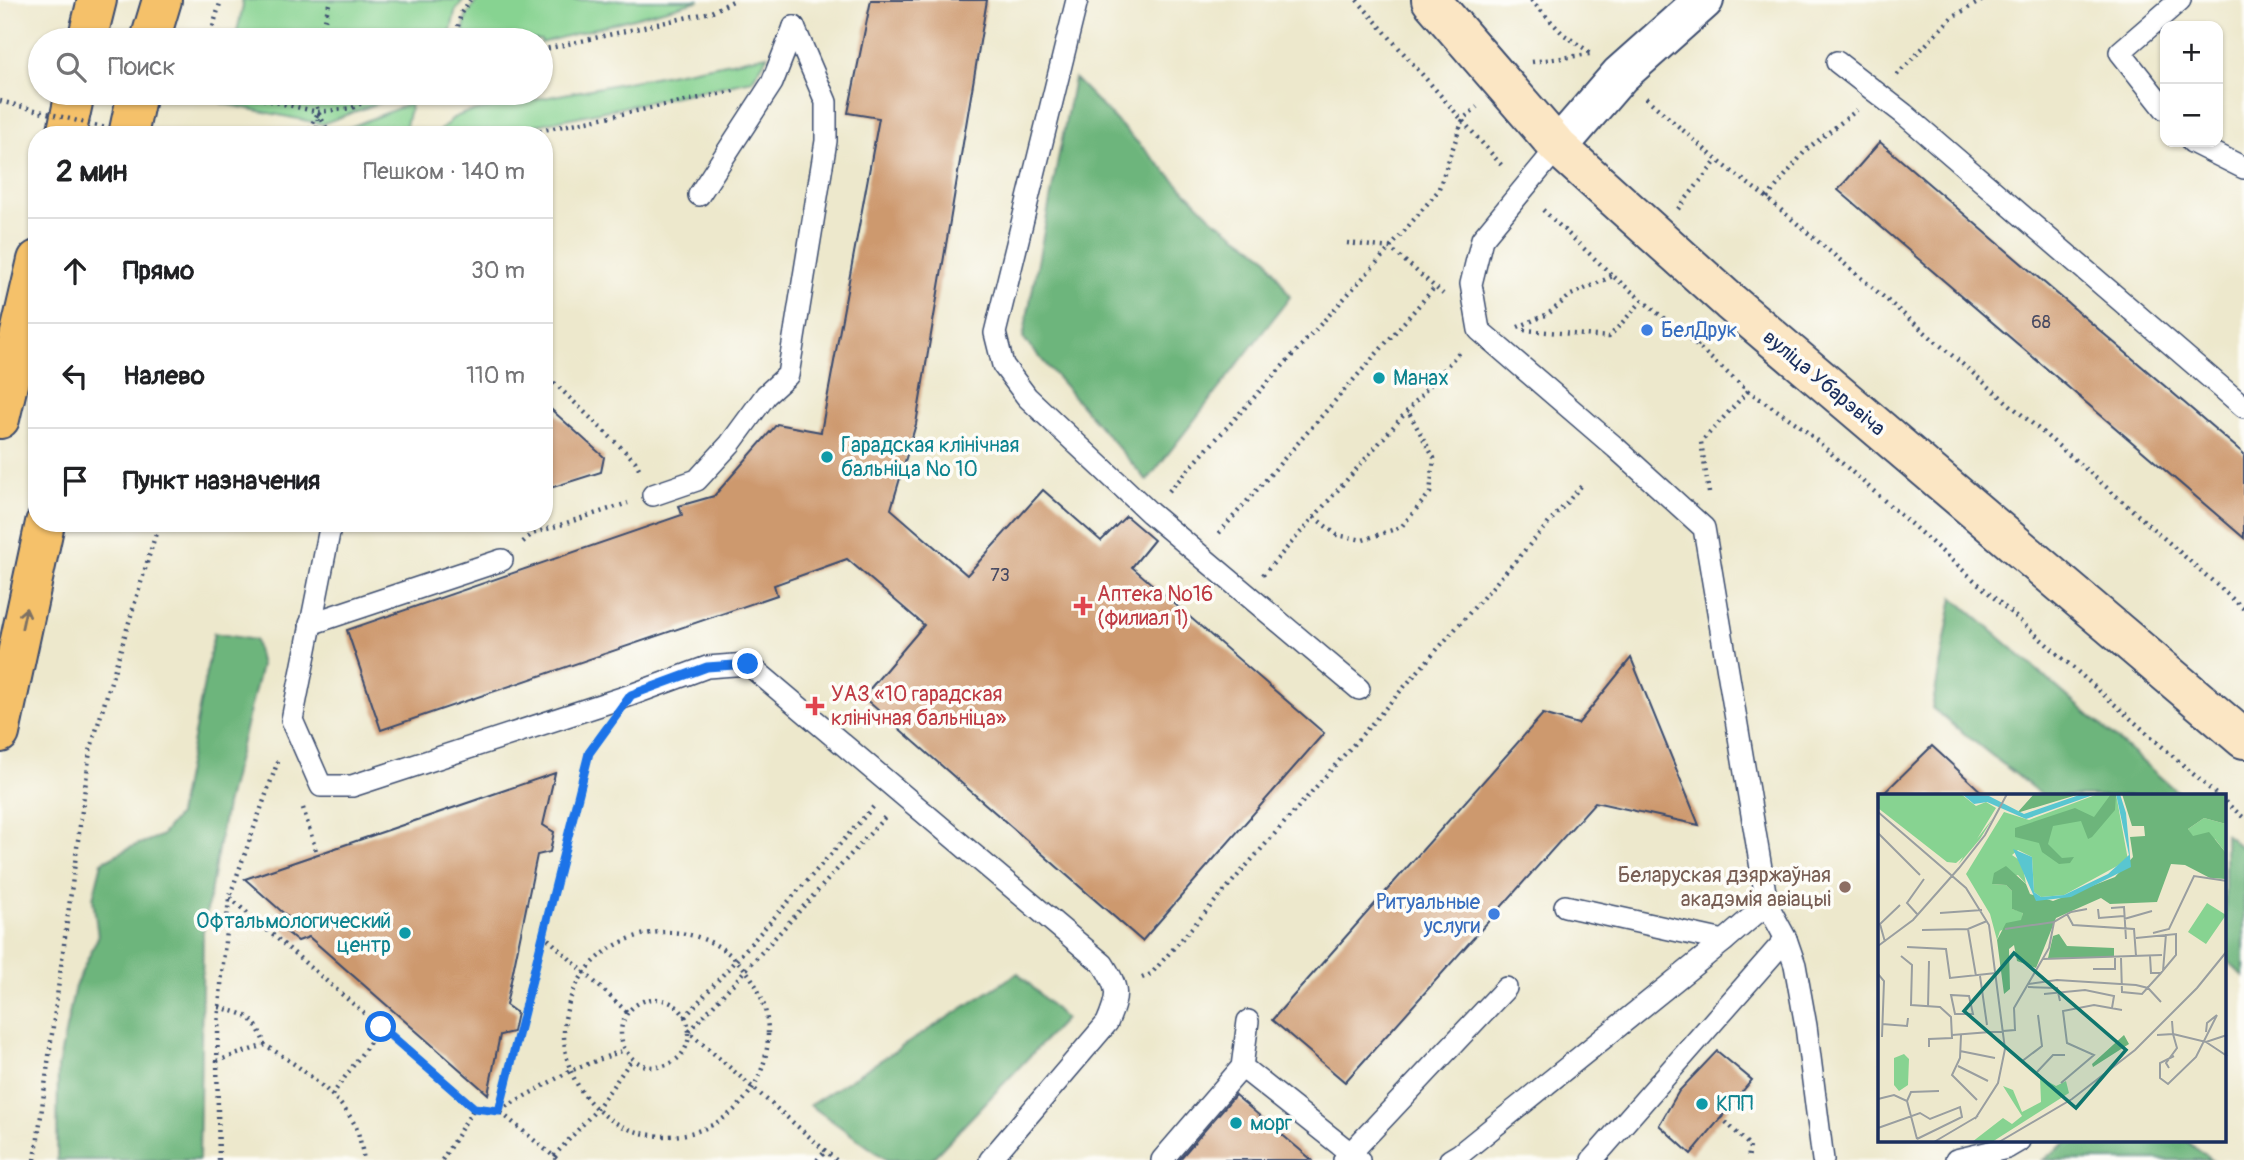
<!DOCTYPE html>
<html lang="ru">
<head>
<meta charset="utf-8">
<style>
	:root { --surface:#fff; --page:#f6f6f6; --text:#202124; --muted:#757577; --line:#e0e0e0 }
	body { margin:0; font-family:Pangolin,sans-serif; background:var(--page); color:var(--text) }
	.controls { position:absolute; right:21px; top:21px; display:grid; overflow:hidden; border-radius:14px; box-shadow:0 2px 5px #0004 }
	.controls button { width:63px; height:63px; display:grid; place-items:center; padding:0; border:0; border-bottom:2px solid var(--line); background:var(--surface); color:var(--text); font:35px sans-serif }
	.stop { position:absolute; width:21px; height:21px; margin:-16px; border:5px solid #1a73e8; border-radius:50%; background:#fff }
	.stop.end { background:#1a73e8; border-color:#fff; box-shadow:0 2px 7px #0008 }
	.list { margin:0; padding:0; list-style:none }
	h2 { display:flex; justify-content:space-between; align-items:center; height:91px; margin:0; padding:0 28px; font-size:30px }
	h2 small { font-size:23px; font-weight:400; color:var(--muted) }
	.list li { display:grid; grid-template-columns:46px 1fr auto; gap:21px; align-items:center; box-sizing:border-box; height:105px; padding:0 28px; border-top:2px solid var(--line) }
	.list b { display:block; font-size:26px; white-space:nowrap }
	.list em { font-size:23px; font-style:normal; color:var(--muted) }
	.icon { flex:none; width:38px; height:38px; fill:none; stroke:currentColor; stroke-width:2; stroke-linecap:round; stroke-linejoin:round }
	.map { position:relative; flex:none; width:2244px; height:1160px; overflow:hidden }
	.search { position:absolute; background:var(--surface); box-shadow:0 2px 5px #0004; left:28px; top:28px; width:525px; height:77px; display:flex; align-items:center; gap:18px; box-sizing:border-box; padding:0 24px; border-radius:38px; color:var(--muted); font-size:26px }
	.panel { position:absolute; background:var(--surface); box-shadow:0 2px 5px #0004; left:28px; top:126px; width:525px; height:406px; border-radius:28px }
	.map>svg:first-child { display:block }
	.green { fill:#87d391; stroke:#518178; stroke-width:2 }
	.forest { fill:#6db57b; stroke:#44726c; stroke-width:2 }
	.building { fill:#cd996e }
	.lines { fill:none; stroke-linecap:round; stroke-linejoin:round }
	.lane-casing { stroke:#3a4b6e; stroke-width:24 }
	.street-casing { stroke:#3a4b6e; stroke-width:42 }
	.secondary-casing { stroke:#3a4b6e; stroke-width:42 }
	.highway-casing { stroke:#3a4b6e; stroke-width:42 }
	.path { stroke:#3a4b6e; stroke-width:4.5; stroke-dasharray:2 5; stroke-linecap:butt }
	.lane { stroke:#fff; stroke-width:21 }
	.street { stroke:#fff; stroke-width:38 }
	.secondary { stroke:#fbe6c4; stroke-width:38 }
	.highway { stroke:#f5c16b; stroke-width:38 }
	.path-bridge { stroke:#3a4b6e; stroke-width:4.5; stroke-dasharray:2 5; stroke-linecap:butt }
	.oneway { stroke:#7d7164 }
	.route { stroke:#1a73e8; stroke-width:9 }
	.shop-dot { fill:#3f7fe0; stroke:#fdfcf7; stroke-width:2.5 }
	.culture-dot { fill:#0f9aa8; stroke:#fdfcf7; stroke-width:2.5 }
	.health-dot { fill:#e0444e; stroke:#fdfcf7; stroke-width:2.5 }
	.education-dot { fill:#8d6e63; stroke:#fdfcf7; stroke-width:2.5 }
	.labels { text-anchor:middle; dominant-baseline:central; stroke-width:7; stroke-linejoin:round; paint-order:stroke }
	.number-label { font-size:18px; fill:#484a62 }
	.shop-label { font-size:21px; fill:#366cbe; stroke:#fdfcf7; text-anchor:start }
	.culture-label { font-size:21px; fill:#0d838f; stroke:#fdfcf7; text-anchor:start }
	.street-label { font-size:21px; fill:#1b2f5e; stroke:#fdfcf7 }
	.health-label { font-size:21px; fill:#be3a42; stroke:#fdfcf7; text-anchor:start }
	.education-label { font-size:21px; fill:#785e54; stroke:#fdfcf7; text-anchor:end }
	.inset-road { fill:none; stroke:#999ea0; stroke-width:2 }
	.view { fill:#0f766e; fill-opacity:0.15; stroke:#0f766e; stroke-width:3.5 }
	.inset-edge { fill:none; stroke:#1b2f5e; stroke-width:3.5 }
</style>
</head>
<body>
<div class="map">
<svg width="2244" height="1160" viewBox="0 0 2244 1160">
	<rect width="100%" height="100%" fill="#fdfcf7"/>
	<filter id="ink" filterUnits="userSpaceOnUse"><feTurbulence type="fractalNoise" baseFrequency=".0143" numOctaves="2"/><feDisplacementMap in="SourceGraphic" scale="14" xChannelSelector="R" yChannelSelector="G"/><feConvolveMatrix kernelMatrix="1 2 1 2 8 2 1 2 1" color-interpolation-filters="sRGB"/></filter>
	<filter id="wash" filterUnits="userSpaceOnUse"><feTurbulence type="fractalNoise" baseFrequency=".00686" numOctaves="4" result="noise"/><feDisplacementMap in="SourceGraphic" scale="28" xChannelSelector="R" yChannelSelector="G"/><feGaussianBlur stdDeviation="1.57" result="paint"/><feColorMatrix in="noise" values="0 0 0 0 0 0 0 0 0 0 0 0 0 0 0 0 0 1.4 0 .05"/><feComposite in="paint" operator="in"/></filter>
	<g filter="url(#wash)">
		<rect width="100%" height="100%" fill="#ede8cc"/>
		<g class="green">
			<polygon points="242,0 463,0 455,12 449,40 235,40 243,6"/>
			<polygon points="477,0 700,0 541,43 541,40 462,40 466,17"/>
			<polygon points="768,55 752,80 489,135 436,135 453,118 465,113"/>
			<polygon points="223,93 406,93 322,124 221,103"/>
			<polygon points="411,103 404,135 333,134"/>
		</g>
		<g class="forest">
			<polygon points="1074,78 1212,218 1266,256 1290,297 1147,481 1023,338"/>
			<polygon points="1953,597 2182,796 2043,796 1932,708"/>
			<polygon points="214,633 255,640 261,666 226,805 203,932 199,1160 57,1160 58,1067 75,986 98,937 93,898 102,862 131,847 161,836 178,815"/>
			<polygon points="2225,834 2244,850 2244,977 2225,959"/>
			<polygon points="1018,973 1065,1019 931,1160 887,1160 810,1105"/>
			<polygon points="2068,1141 2186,1141 2212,1160 2043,1160"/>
		</g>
		<g id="blocks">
			<g class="building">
				<polygon points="871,0 987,0 916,424 891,509 967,575 1043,490 1101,541 1126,516 1154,540 1132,567 1324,733 1142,941 863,697 924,625 847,559 774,585 777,595 381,730 347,630 682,515 679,506 714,496 777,424 821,432 879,118 848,113"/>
				<polygon points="1880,142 2244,454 2244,538 1838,190"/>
				<polygon points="544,403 604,457 601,472 544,490"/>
				<polygon points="1631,658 1699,825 1595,802 1345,1082 1272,1020 1543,714 1578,724"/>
				<polygon points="1932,746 1986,796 1881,796"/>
				<polygon points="555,773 543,825 554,832 550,852 537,855 506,1005 517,1013 513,1032 500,1035 488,1094 309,937 298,941 284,930 288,917 245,879"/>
				<polygon points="1717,1051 1752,1080 1691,1154 1659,1125 1679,1091"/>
				<polygon points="1235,1095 1312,1160 1179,1160"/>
			</g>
		</g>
	</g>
	<g filter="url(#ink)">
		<use href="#blocks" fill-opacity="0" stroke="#3a4b6e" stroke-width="2"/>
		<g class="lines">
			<defs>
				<g id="lane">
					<polyline points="1077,0 995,333 1003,365 1027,397 1150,513 1359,689"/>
					<polyline points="1837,62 1904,114 2244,407"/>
					<polyline points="2165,109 2120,52 2180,0"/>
					<polyline points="2192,142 2244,168"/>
					<polyline points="1558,147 1482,239 1471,284 1479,330 1616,448 1704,528 1767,904 1786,939 1795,965 1806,1026 1823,1160"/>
					<polyline points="699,195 772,83 794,27"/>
					<polyline points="653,495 697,480 730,444 766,395 788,375 826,141 826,102 794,27"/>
					<path d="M331,523L292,720L321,786H352L631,695L707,667L748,664L1103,964C1119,989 1119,995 1107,1023L990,1160"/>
					<polyline points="310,624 502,560"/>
					<polyline points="1565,906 1724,941"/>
					<polyline points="1242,1067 1359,1160"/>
					<polyline points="1162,1160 1242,1067 1248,1021"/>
					<polyline points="1344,1160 1506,988"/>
					<polyline points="1450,1160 1460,1154 1724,941 1767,904"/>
					<polyline points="1592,1160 1786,939"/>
					<polyline points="1956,1160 2007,1148 2019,1141"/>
				</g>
				<polyline id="street" points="1558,147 1620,75 1704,0"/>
				<polyline id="secondary" points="1431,0 1558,147 1730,302 2244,739"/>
				<g id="highway">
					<polyline points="87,40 97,0"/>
					<polyline points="150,40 162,0"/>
					<polyline points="66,135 75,93"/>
					<polyline points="128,135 137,93"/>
					<polyline points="0,419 37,260"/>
					<polyline points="0,733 45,523"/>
				</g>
			</defs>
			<use href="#lane" class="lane-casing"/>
			<use href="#street" class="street-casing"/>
			<use href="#secondary" class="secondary-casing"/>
			<use href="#highway" class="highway-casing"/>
			<g class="path">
				<polyline points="1357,0 1504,168"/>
				<polyline points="1531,0 1563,34 1591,53"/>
				<polyline points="190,36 206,40"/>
				<polyline points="209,40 221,0"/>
				<polyline points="320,40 330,0"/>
				<polyline points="455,40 461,13 470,0"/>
				<polyline points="541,50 711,12 735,0"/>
				<polyline points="1532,62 1590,54"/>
				<polyline points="1897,75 1952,17 1983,0"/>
				<polyline points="236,93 318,112 352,108 382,93"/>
				<polyline points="314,93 318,112 330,135"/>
				<polyline points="1646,98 1717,160 1767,198 2088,471 2244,609"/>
				<polyline points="306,135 318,113"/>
				<polyline points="316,135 318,117"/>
				<polyline points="519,135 734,91"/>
				<polyline points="1767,198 1806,150 1857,110"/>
				<polyline points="1678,209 1717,160"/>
				<polyline points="1543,210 1613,276 1697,346 1748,391 1799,425 2218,796"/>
				<polyline points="1347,243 1390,248 1443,294"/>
				<polyline points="1518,327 1548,314 1571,295 1613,276"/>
				<polyline points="1524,330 1609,337 1642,301"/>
				<polyline points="1697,346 1709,330"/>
				<polyline points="544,373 635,461 641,472"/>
				<polyline points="1169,491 1390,248 1438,191 1463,119 1477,107"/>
				<polyline points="1709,493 1701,442 1748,391"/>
				<polyline points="1314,517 1337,535 1363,540 1401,527 1430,493 1434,458 1408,411"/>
				<polyline points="1219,533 1435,287"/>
				<polyline points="523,542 532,534 628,503"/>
				<polyline points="1263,575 1461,350"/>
				<polyline points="2225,802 2244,818"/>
				<polyline points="303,808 317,854"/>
				<polyline points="230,898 474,1108 499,1111 558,1160"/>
				<circle cx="666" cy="1034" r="102"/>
				<polyline points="543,934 627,1012"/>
				<polyline points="1142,978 1151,974 1584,483"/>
				<circle cx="655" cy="1033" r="34"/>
				<path d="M219,1007C248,1016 254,1014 265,1045"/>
				<polyline points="685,1017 874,806"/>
				<path d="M217,1061L265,1045C296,1064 340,1094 356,1127C360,1137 362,1150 364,1160"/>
				<polyline points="332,1095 381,1027"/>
				<polyline points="500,1110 570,1071 624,1050"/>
				<polyline points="499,1111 589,753 602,735"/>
				<polyline points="1721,1117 1750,1146 1748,1160"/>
				<polyline points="554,1156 596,1110 632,1059"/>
				<polyline points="35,1160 90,751 159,523"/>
				<polyline points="219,1160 217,1061 219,1007 229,898 278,761"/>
				<polyline points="442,1160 474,1108"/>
				<polyline points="817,1160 826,1151"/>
				<polyline points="836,1160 689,1032 885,817"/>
			</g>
			<use href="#lane" class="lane"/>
			<use href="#street" class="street"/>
			<use href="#secondary" class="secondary"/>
			<use href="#highway" class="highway"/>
			<polyline class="path-bridge" points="0,101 133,135"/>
		</g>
		<defs><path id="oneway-shaft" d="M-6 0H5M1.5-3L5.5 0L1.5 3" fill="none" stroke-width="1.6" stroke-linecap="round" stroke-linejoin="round" transform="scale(1.75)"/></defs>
		<use class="oneway" href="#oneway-shaft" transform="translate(24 618) rotate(-78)"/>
	</g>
	<g class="lines" filter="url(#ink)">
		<polyline class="route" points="381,1027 474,1108 499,1111 589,753 631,695 707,667 748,664"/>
	</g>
	<g class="shop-dot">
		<circle cx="1647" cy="330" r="7"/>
		<circle cx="1494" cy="914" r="7"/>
	</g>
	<g class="culture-dot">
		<circle cx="1379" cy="378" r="7"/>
		<circle cx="827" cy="457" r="7"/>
		<circle cx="405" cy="933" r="7"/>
		<circle cx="1702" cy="1104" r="7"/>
		<circle cx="1236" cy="1123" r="7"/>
	</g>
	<g class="health-dot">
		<path d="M1079.5 595.5h7v7h7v7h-7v7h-7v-7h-7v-7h7z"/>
		<path d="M811.5 695.5h7v7h7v7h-7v7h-7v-7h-7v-7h7z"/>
	</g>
	<circle class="education-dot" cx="1845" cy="887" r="7"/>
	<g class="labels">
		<g class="number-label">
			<text x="2041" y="322">68</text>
			<text x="1000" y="575">73</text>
		</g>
		<g class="shop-label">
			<text x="1661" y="330">БелДрук</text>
			<text x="1480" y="902" text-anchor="end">Ритуальные<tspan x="1480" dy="24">услуги</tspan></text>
		</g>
		<g class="culture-label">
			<text x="1393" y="378">Манах</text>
			<text x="841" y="445">Гарадская клінічная<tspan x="841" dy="24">бальніца № 10</tspan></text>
			<text x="391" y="921" text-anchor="end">Офтальмологический<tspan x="391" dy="24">центр</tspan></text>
			<text x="1716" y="1104">КПП</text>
			<text x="1250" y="1123">морг</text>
		</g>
		<g class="street-label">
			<text transform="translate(1824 383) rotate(40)">вуліца Убарэвіча</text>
		</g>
		<g class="health-label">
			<text x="1097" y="594">Аптека №16<tspan x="1097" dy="24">(филиал 1)</tspan></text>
			<text x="831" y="694">УАЗ «10 гарадская<tspan x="831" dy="24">клінічная бальніца»</tspan></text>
		</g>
		<g class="education-label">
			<text x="1831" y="875">Беларуская дзяржаўная<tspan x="1831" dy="24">акадэмія авіацыі</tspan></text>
		</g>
	</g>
	<g transform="translate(1878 794)">
		<rect width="348" height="348" fill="#ede8cc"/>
		<path d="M0,0H83L98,12L108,8L118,14L99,45L115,24L102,45L80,71L85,63L78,69L69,68L0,14ZM220,0H238L250,66L186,101L163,103L156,98L154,63L140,56L134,61L144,68L148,90L140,81L114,90L128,91L134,97V115L145,118L144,126L122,137L119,146L112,120L88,80L126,18L151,26ZM326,24L348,30V59L337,45L314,42L310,35ZM329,109L348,121L328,150L310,138ZM26,260L31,265L30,291L21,297L16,291V264ZM162,283L178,292L188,287L191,299L114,348H94L125,324L134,330L144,322L125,292L135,296L144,318L163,308Z" fill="#87d391"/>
		<path d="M156,0H202L139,19ZM233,0L238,1L237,16L214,43L210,45L203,27L175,32L170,50L184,64L196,63L192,69L181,70L164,58L161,49L137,43V34L197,14L216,23ZM244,0H348V30L326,24L310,35L315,42L331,38L348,59V85L332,84L307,71L293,70L279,108L232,110L223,104L178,124L158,174L139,167L136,151L131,155L132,195L126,200L119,146L128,129L143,126L145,119L134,115V97L128,91L114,90L116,79L128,72L148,90L152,100L175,107L237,83L255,63L252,43L267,42L266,32H254ZM181,140L189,152L236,154V163L170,164L175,142ZM246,241L251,250L215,273L214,270Z" fill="#6db57b"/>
		<path d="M84,0L111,2L146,20L204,0H218L148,25L109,8L96,10ZM238,0H242L248,19L253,73L193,103L158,107L135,55L154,63L156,98L163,103L186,101L230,80L251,61Z" fill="#59c6d0"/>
		<path class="inset-road" d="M0,18L88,94L111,131L127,255L120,289L97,325M0,39L42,81M233,114L246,113L248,145M220,115L221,124L246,122M62,119L104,116M189,120L195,131L256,135L258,162M40,121L29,109L46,85M246,125L274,117M90,135L98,182M127,135L176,128M44,136L90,135L109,127M275,139L291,135L316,82L349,87M258,144L298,140V161L283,179H273L272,162M7,148L2,130L22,111M0,152L35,126L81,74L107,41L129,0M29,153L68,155L72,184L118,179M23,162L34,171L33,211L62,213L73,223L74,244L51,245V253M243,164L244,198L264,200L283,179M165,165L284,161M215,175H237V164M285,177L288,140M0,180L6,187L4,243M102,182L109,231M150,190L179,186L258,191L270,194L283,208M150,193L179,194L182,207M166,200L207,196L236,202L234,214M73,201L91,202L95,220H77ZM50,213L51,167M4,230L29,232L30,224M328,238L329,229L339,221M295,240L328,248L349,241M74,241L137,236L136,214L171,154L176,128L193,118L209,115M83,241L82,264L74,281L99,306M279,241L295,240L294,227M328,248L349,262M82,257L117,264M296,262L282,269V284L290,290L318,263L339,221M143,268L164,252L160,221M80,272L110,287M291,274L288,269L299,254L295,240M159,278L175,261H187M183,289L216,261L189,249L185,217L216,211L244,216M0,305L16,301L29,307L39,345M29,307L33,298L61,297M0,334L42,319L52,325L82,313L84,323L39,345M56,348L100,322M121,348L194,305L257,256L319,194L349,157"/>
		<path class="view" d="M136,159L248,256L198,314L86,217Z"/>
		<rect width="348" height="348" class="inset-edge"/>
	</g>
</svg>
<div class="controls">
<button>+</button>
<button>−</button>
</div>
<div class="stop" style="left:381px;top:1027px"></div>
<div class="stop end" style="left:748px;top:664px"></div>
<div class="search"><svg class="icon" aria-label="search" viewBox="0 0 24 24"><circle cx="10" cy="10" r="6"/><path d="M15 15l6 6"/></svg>Поиск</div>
<section class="panel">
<h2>2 мин<small>Пешком · 140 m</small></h2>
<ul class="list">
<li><svg class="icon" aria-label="ahead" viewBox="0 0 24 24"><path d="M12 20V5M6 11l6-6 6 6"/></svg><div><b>Прямо</b></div><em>30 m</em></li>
<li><svg class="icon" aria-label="left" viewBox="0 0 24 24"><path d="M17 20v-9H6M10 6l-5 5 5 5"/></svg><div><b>Налево</b></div><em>110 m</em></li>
<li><svg class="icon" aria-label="arrive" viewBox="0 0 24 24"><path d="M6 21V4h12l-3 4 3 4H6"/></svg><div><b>Пункт назначения</b></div></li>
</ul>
</section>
</div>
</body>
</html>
